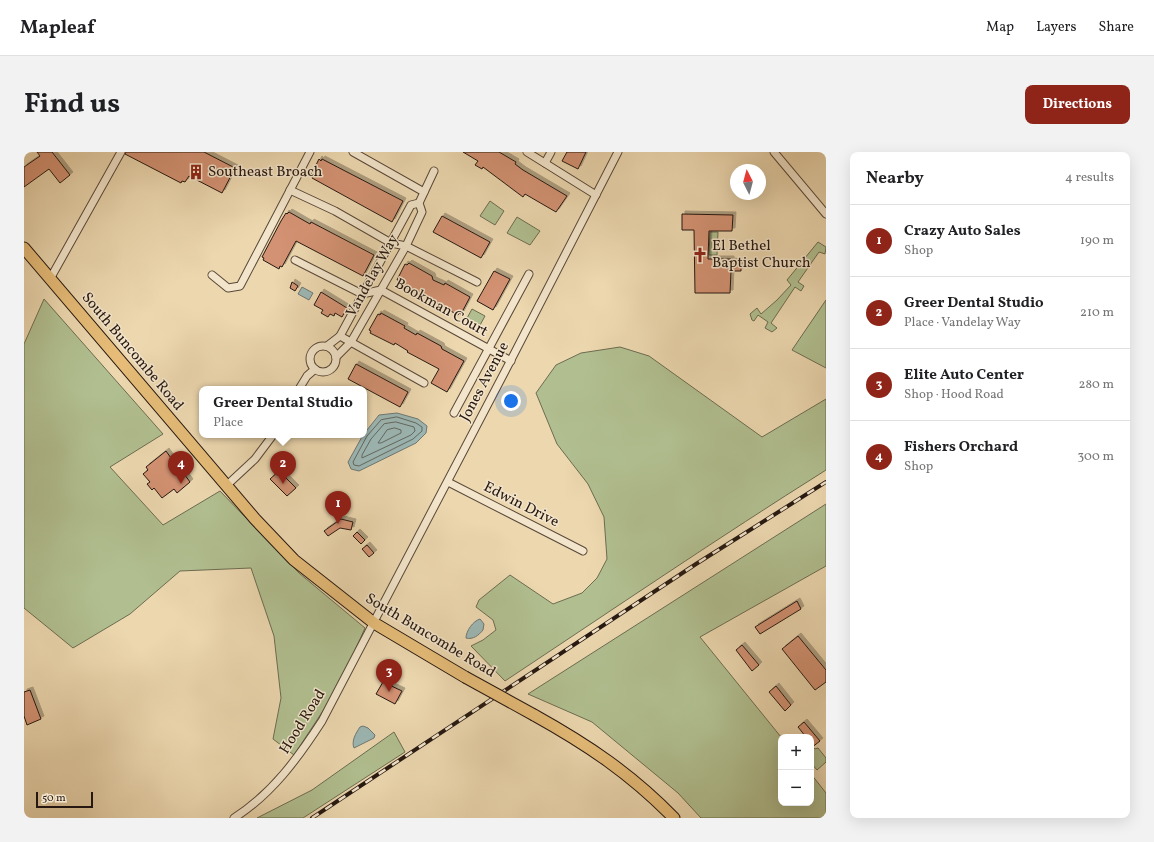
<!DOCTYPE html>
<html lang="en">
<head>
<meta charset="utf-8">
<style>
	:root { --surface:#fff; --page:#f2f2f2; --text:#202124; --muted:#757577; --line:#e0e0e0; --accent:#8f2418 }
	body { margin:0; font-family:Vollkorn,serif; background:var(--page); color:var(--text) }
	.controls { position:absolute; right:12px; bottom:12px; display:grid; overflow:hidden; border-radius:8px; box-shadow:0 4px 16px #0002 }
	.controls button { width:36px; height:36px; display:grid; place-items:center; padding:0; border:0; border-bottom:1px solid var(--line); background:var(--surface); color:var(--text); font:20px sans-serif }
	.compass { position:absolute; left:706px; top:12px; width:36px; height:36px; border-radius:50%; background:var(--surface); box-shadow:0 4px 16px #0002; rotate:354deg }
	.scale { position:absolute; left:12px; bottom:10px; width:57px; box-sizing:border-box; padding-left:4px; border:2px solid #261811; border-top:0; font-size:11px; line-height:14px; white-space:nowrap; color:#261811; -webkit-text-stroke:3px #f3e5cb; paint-order:stroke }
	.you { position:absolute; left:487px; top:249px; width:14px; height:14px; margin:-10px; border:3px solid #fff; border-radius:50%; background:#1a73e8; box-shadow:0 0 0 6px #1a73e833 }
	.badge { display:grid; place-items:center; width:26px; height:26px; border-radius:50%; background:var(--accent); color:#fff; font-size:13px; font-weight:700 }
	.pin { position:absolute; translate:-50% -33px; filter:drop-shadow(0 1px 2px #0008) }
	.pin::after { content:''; position:absolute; top:21px; width:14px; height:12px; background:inherit; clip-path:polygon(0 0,100% 0,50% 100%) }
	.popup { position:absolute; left:175px; top:234px; width:168px; height:52px; box-sizing:border-box; display:grid; place-content:center; border-radius:8px; background:var(--surface); filter:drop-shadow(0 1px 3px #0005); font-size:13px; white-space:nowrap; color:var(--muted) }
	.popup b { font-size:15px; color:var(--text) }
	.popup::after { content:''; position:absolute; left:50%; top:100%; margin-left:-8px; border:8px solid transparent; border-top-color:var(--surface) }
	.list { margin:0; padding:0; list-style:none }
	h2 { display:flex; justify-content:space-between; align-items:center; height:52px; margin:0; padding:0 16px; font-size:17px }
	h2 small { font-size:13px; font-weight:400; color:var(--muted) }
	.list li { display:grid; grid-template-columns:26px 1fr auto; gap:12px; align-items:center; box-sizing:border-box; height:72px; padding:0 16px; border-top:1px solid var(--line) }
	.list b { display:block; font-size:15px; white-space:nowrap }
	.list p { margin:0; font-size:13px; white-space:nowrap; color:var(--muted) }
	.list em { font-size:13px; font-style:normal; color:var(--muted) }
	.map { position:relative; flex:none; width:802px; height:666px; overflow:hidden; border-radius:8px }
	header { display:flex; align-items:center; gap:24px; box-sizing:border-box; height:56px; padding:0 20px; background:var(--surface); border-bottom:1px solid var(--line) }
	header strong { font-size:19px }
	nav { display:flex; gap:22px; margin-inline-start:auto; font-size:14px }
	.intro { display:flex; align-items:center; justify-content:space-between; box-sizing:border-box; height:96px; padding:0 24px }
	h1 { margin:0; font-size:28px }
	.button { padding:10px 18px; border-radius:8px; background:var(--accent); color:#fff; font-size:14px; font-weight:700 }
	main { display:flex; gap:24px; padding:0 24px }
	aside { flex:1; background:var(--surface); border-radius:8px; box-shadow:0 4px 16px #0002 }
	.map>svg:first-child { display:block }
	.green { fill:#b1bf90; stroke:#6c6c50 }
	.water { fill:#9cb7b4; stroke:#6d7773 }
	.lines { fill:none; stroke-linecap:round; stroke-linejoin:round }
	.shore { stroke:#616862; stroke-width:1 }
	.building { fill:#d39273; stroke:#261811; filter:url(#shadow) }
	.minor-casing { stroke:#584838; stroke-width:9 }
	.primary-casing { stroke:#261811; stroke-width:13 }
	.minor { stroke:#f3e5cb; stroke-width:7 }
	.primary { stroke:#e6bc78; stroke-width:11 }
	.rail-casing { stroke:#261811; stroke-width:4 }
	.rail { stroke:#f3e5cb; stroke-width:2.5; stroke-dasharray:8; stroke-linecap:butt }
	.primary-bridge-casing { stroke:#261811; stroke-width:13; stroke-linecap:butt }
	.primary-bridge { stroke:#e6bc78; stroke-width:11 }
	.labels { text-anchor:middle; dominant-baseline:central; stroke-width:3; stroke-linejoin:round; paint-order:stroke }
	.poi-label { font-size:15px; fill:#261811; stroke:#f3e5cb; text-anchor:start }
	.street-label { font-size:15px; fill:#261811; stroke:#f3e5cb }
</style>
</head>
<body>
<header>
<strong>Mapleaf</strong>
<nav><a>Map</a><a>Layers</a><a>Share</a></nav>
</header>
<div class="intro"><h1>Find us</h1><a class="button">Directions</a></div>
<main>
<div class="map">
<svg width="802" height="666" viewBox="0 0 802 666">
	<defs>
		<filter id="shadow"><feDropShadow dx="3" dy="-3" stdDeviation="0" flood-color="#0004"/></filter>
	</defs>
	<rect width="100%" height="100%" fill="#ecd7af"/>
	<filter id="stains"><feTurbulence type="fractalNoise" baseFrequency=".005" numOctaves="4"/><feColorMatrix values="0 0 0 0 .2 0 0 0 0 .09 0 0 0 0 .02 0 0 0 .5 -.17"/></filter>
	<radialGradient id="worn" r=".72"><stop offset=".6" stop-color="#630" stop-opacity="0"/><stop offset="1" stop-color="#630" stop-opacity=".3"/></radialGradient>
	<g class="green">
		<polygon points="466,49 480,59 471,73 456,64"/>
		<polygon points="493,65 516,79 506,93 483,81"/>
		<polygon points="686,80 694,80 693,103 685,103"/>
		<polygon points="794,90 802,95 801,102 795,100 774,130 780,134 777,139 771,135 747,171 753,176 748,180 741,176 744,170 734,163 730,169 728,168 726,162 733,156 737,162 753,148 767,133 763,128"/>
		<polygon points="20,147 139,282 86,315 139,373 196,339 275,421 341,476 314,536 270,603 249,587 257,546 250,484 227,416 156,419 106,462 49,496 0,456 0,192"/>
		<polygon points="802,148 802,216 768,198"/>
		<polygon points="448,157 461,164 455,175 442,168"/>
		<path d="M596,195L625,204L738,285L802,247V318C694,386 588,458 481,529L447,494L459,488L472,478L469,468L452,455L455,448L486,423L529,452L558,441L573,426L583,407L580,365L564,332L533,292L512,241L532,213L557,201Z"/>
		<polygon points="802,352 802,414 676,485 757,585 757,651 787,651 787,622 802,641 802,666 677,666 654,641 568,570 504,542"/>
		<polygon points="370,580 381,600 279,666 233,666 288,638"/>
		<polygon points="788,594 791,597 794,596 802,606 802,610 793,618 787,611"/>
	</g>
	<g class="water">
		<polygon points="278,135 289,141 285,148 274,142"/>
		<polygon points="373,261 394,267 403,274 402,281 392,291 335,319 327,317 324,310 339,283 355,263"/>
		<path d="M456,467L460,472L459,478C455,483 449,488 442,486C442,479 449,469 456,467Z"/>
		<path d="M339,574L344,576L351,583L350,586L330,596C327,589 332,581 336,575Z"/>
	</g>
	<g class="lines">
		<g class="shore">
			<polygon points="373,265 392,271 398,275 398,279 389,287 335,314 330,313 329,310 343,284 357,268"/>
			<polygon points="372,270 390,275 391,279 387,283 338,306 338,303 347,287 360,272"/>
			<polygon points="371,276 377,278 377,281 357,291 354,291 363,278"/>
		</g>
	</g>
	<g class="building">
		<polygon points="13,0 28,0 46,23 36,31 25,17 0,35 0,15 16,4"/>
		<polygon points="102,0 180,0 211,16 198,41 165,24 161,30 158,29 157,31 101,2"/>
		<polygon points="439,0 475,0 492,10 491,12 499,18 543,44 532,60 501,42 499,45 459,15 458,17 451,13 454,9"/>
		<polygon points="543,0 562,0 554,17 538,9"/>
		<polygon points="295,7 297,9 298,7 379,49 368,70 288,26 289,24 287,23"/>
		<polygon points="265,60 286,72 287,70 350,103 339,124 272,89 258,115 256,114 255,117 239,108 240,106 238,105 257,69 262,61 263,62"/>
		<polygon points="658,62 709,63 708,79 685,79 684,107 707,107 707,109 717,110 717,119 707,119 706,141 671,141 670,78 658,78"/>
		<polygon points="418,64 466,90 457,106 409,80"/>
		<polygon points="385,111 408,124 409,128 420,133 421,131 446,145 437,162 435,161 434,163 410,150 411,149 398,142 397,143 374,131 375,129 373,128 381,112 383,113"/>
		<polygon points="470,119 486,127 469,158 453,149"/>
		<polygon points="268,130 274,134 271,139 266,136"/>
		<polygon points="297,140 323,156 318,165 311,161 310,164 306,162 304,165 297,161 299,158 290,153"/>
		<polygon points="357,161 381,174 380,176 392,183 393,181 417,194 418,197 440,209 423,240 407,231 415,217 383,200 384,199 371,191 370,193 346,181 347,179 345,178 354,162 356,163"/>
		<polygon points="332,212 384,240 376,255 324,227"/>
		<polygon points="142,299 147,306 150,304 161,317 158,319 166,330 153,341 150,337 138,346 130,336 128,338 123,332 126,330 119,322 124,318 122,315"/>
		<polygon points="255,319 272,336 263,344 246,327"/>
		<polygon points="317,367 329,370 327,378 316,376 304,384 300,379"/>
		<polygon points="333,380 341,388 337,392 329,384"/>
		<polygon points="343,393 350,401 345,405 338,397"/>
		<polygon points="773,449 777,457 736,482 731,475"/>
		<polygon points="774,484 802,518 802,530 791,538 758,497"/>
		<polygon points="718,493 735,513 728,519 712,498"/>
		<polygon points="359,530 378,539 371,552 352,542"/>
		<polygon points="752,534 767,553 761,559 745,540"/>
		<polygon points="6,538 17,567 3,573 0,564 0,540"/>
		<polygon points="780,570 796,589 787,596 787,585 782,585 774,575"/>
	</g>
	<g class="lines">
		<defs>
			<g id="minor">
				<polyline points="329,0 400,40"/>
				<polyline points="503,0 572,43"/>
				<polyline points="750,0 802,62"/>
				<polyline points="521,11 527,0"/>
				<polyline points="266,38 311,59 367,91 382,94 453,130"/>
				<polyline points="271,108 338,142 357,138 487,209"/>
				<polyline points="188,123 204,136 216,134 286,0"/>
				<polyline points="26,127 97,0"/>
				<polyline points="316,184 400,231"/>
				<polyline points="303,194 316,184 387,53 395,51"/>
				<circle cx="299" cy="207" r="13"/>
				<polyline points="312,205 327,190 382,94 398,60 395,51 410,19"/>
				<polyline points="275,237 283,224 291,217"/>
				<polyline points="430,261 505,122"/>
				<polyline points="424,330 559,399"/>
				<polyline points="202,334 231,307 249,283"/>
				<path d="M210,666C248,642 274,606 298,569L489,204L594,0"/>
			</g>
			<g id="primary">
				<polyline points="0,96 231,367 270,408 350,471 441,525"/>
				<path d="M510,563C564,593 607,622 650,666"/>
			</g>
		</defs>
		<use href="#minor" class="minor-casing"/>
		<use href="#primary" class="primary-casing"/>
		<use href="#minor" class="minor"/>
		<use href="#primary" class="primary"/>
		<defs>
			<polyline id="rail" points="288,666 672,412 802,330"/>
		</defs>
		<use href="#rail" class="rail-casing"/>
		<use href="#rail" class="rail"/>
		<defs>
			<polyline id="primary-bridge" points="441,525 510,563"/>
		</defs>
		<use href="#primary-bridge" class="primary-bridge-casing"/>
		<use href="#primary-bridge" class="primary-bridge"/>
	</g>
	<defs>
		<symbol id="building-bare" viewBox="-9 -9 18 18"><path d="M-4-6H4V6H1V3H-1V6H-4ZM-2.5-4.3h1.7v1.8h-1.7ZM.8-4.3h1.7v1.8H.8ZM-2.5-1h1.7V.8h-1.7ZM.8-1h1.7V.8H.8Z" fill="#8f2418" stroke="#f3e5cb" stroke-width="2.5" paint-order="stroke"/></symbol>
		<symbol id="church-bare" viewBox="-9 -9 18 18"><path d="M-1.2-6h2.4v3.5h3.3v2.4h-3.3V6h-2.4V-.1h-3.3v-2.4h3.3Z" fill="#8f2418" stroke="#f3e5cb" stroke-width="2.5" paint-order="stroke"/></symbol>
	</defs>
	<g fill-rule="evenodd">
		<use href="#building-bare" x="161" y="9" width="22" height="22"/>
		<use href="#church-bare" x="665" y="92" width="22" height="22"/>
	</g>
	<g class="labels">
		<g class="poi-label">
			<text x="184" y="20">Southeast Broach</text>
			<text x="688" y="94">El Bethel<tspan x="688" dy="17">Baptist Church</tspan></text>
		</g>
		<g class="street-label">
			<text transform="translate(349 124) rotate(-61)">Vandelay Way</text>
			<text transform="translate(417 156) rotate(29)">Bookman Court</text>
			<text transform="translate(108 200) rotate(50)">South Buncombe Road</text>
			<text transform="translate(461 230) rotate(-62)">Jones Avenue</text>
			<text transform="translate(497 353) rotate(27)">Edwin Drive</text>
			<text transform="translate(406 484) rotate(31)">South Buncombe Road</text>
			<text transform="translate(279 570) rotate(-58)">Hood Road</text>
		</g>
	</g>
	<rect width="100%" height="100%" filter="url(#stains)"/>
	<rect width="100%" height="100%" fill="url(#worn)"/>
</svg>
<div class="controls">
<button>+</button>
<button>−</button>
</div>
<svg class="compass" viewBox="-18 -18 36 36"><path d="M0-13l5 13h-10z" fill="#e53935"/><path d="M0 13l5-13h-10z" fill="#757577"/></svg>
<div class="scale">50 m</div>
<div class="you"></div>
<div class="pin badge" style="left:314px;top:372px">1</div>
<div class="pin badge" style="left:259px;top:332px">2</div>
<div class="popup"><b>Greer Dental Studio</b>Place</div>
<div class="pin badge" style="left:365px;top:540px">3</div>
<div class="pin badge" style="left:157px;top:332px">4</div>
</div>
<aside>
<h2>Nearby<small>4 results</small></h2>
<ul class="list">
<li><span class="badge">1</span><div><b>Crazy Auto Sales</b><p>Shop</p></div><em>190 m</em></li>
<li><span class="badge">2</span><div><b>Greer Dental Studio</b><p>Place · Vandelay Way</p></div><em>210 m</em></li>
<li><span class="badge">3</span><div><b>Elite Auto Center</b><p>Shop · Hood Road</p></div><em>280 m</em></li>
<li><span class="badge">4</span><div><b>Fishers Orchard</b><p>Shop</p></div><em>300 m</em></li>
</ul>
</aside>
</main>
</body>
</html>
